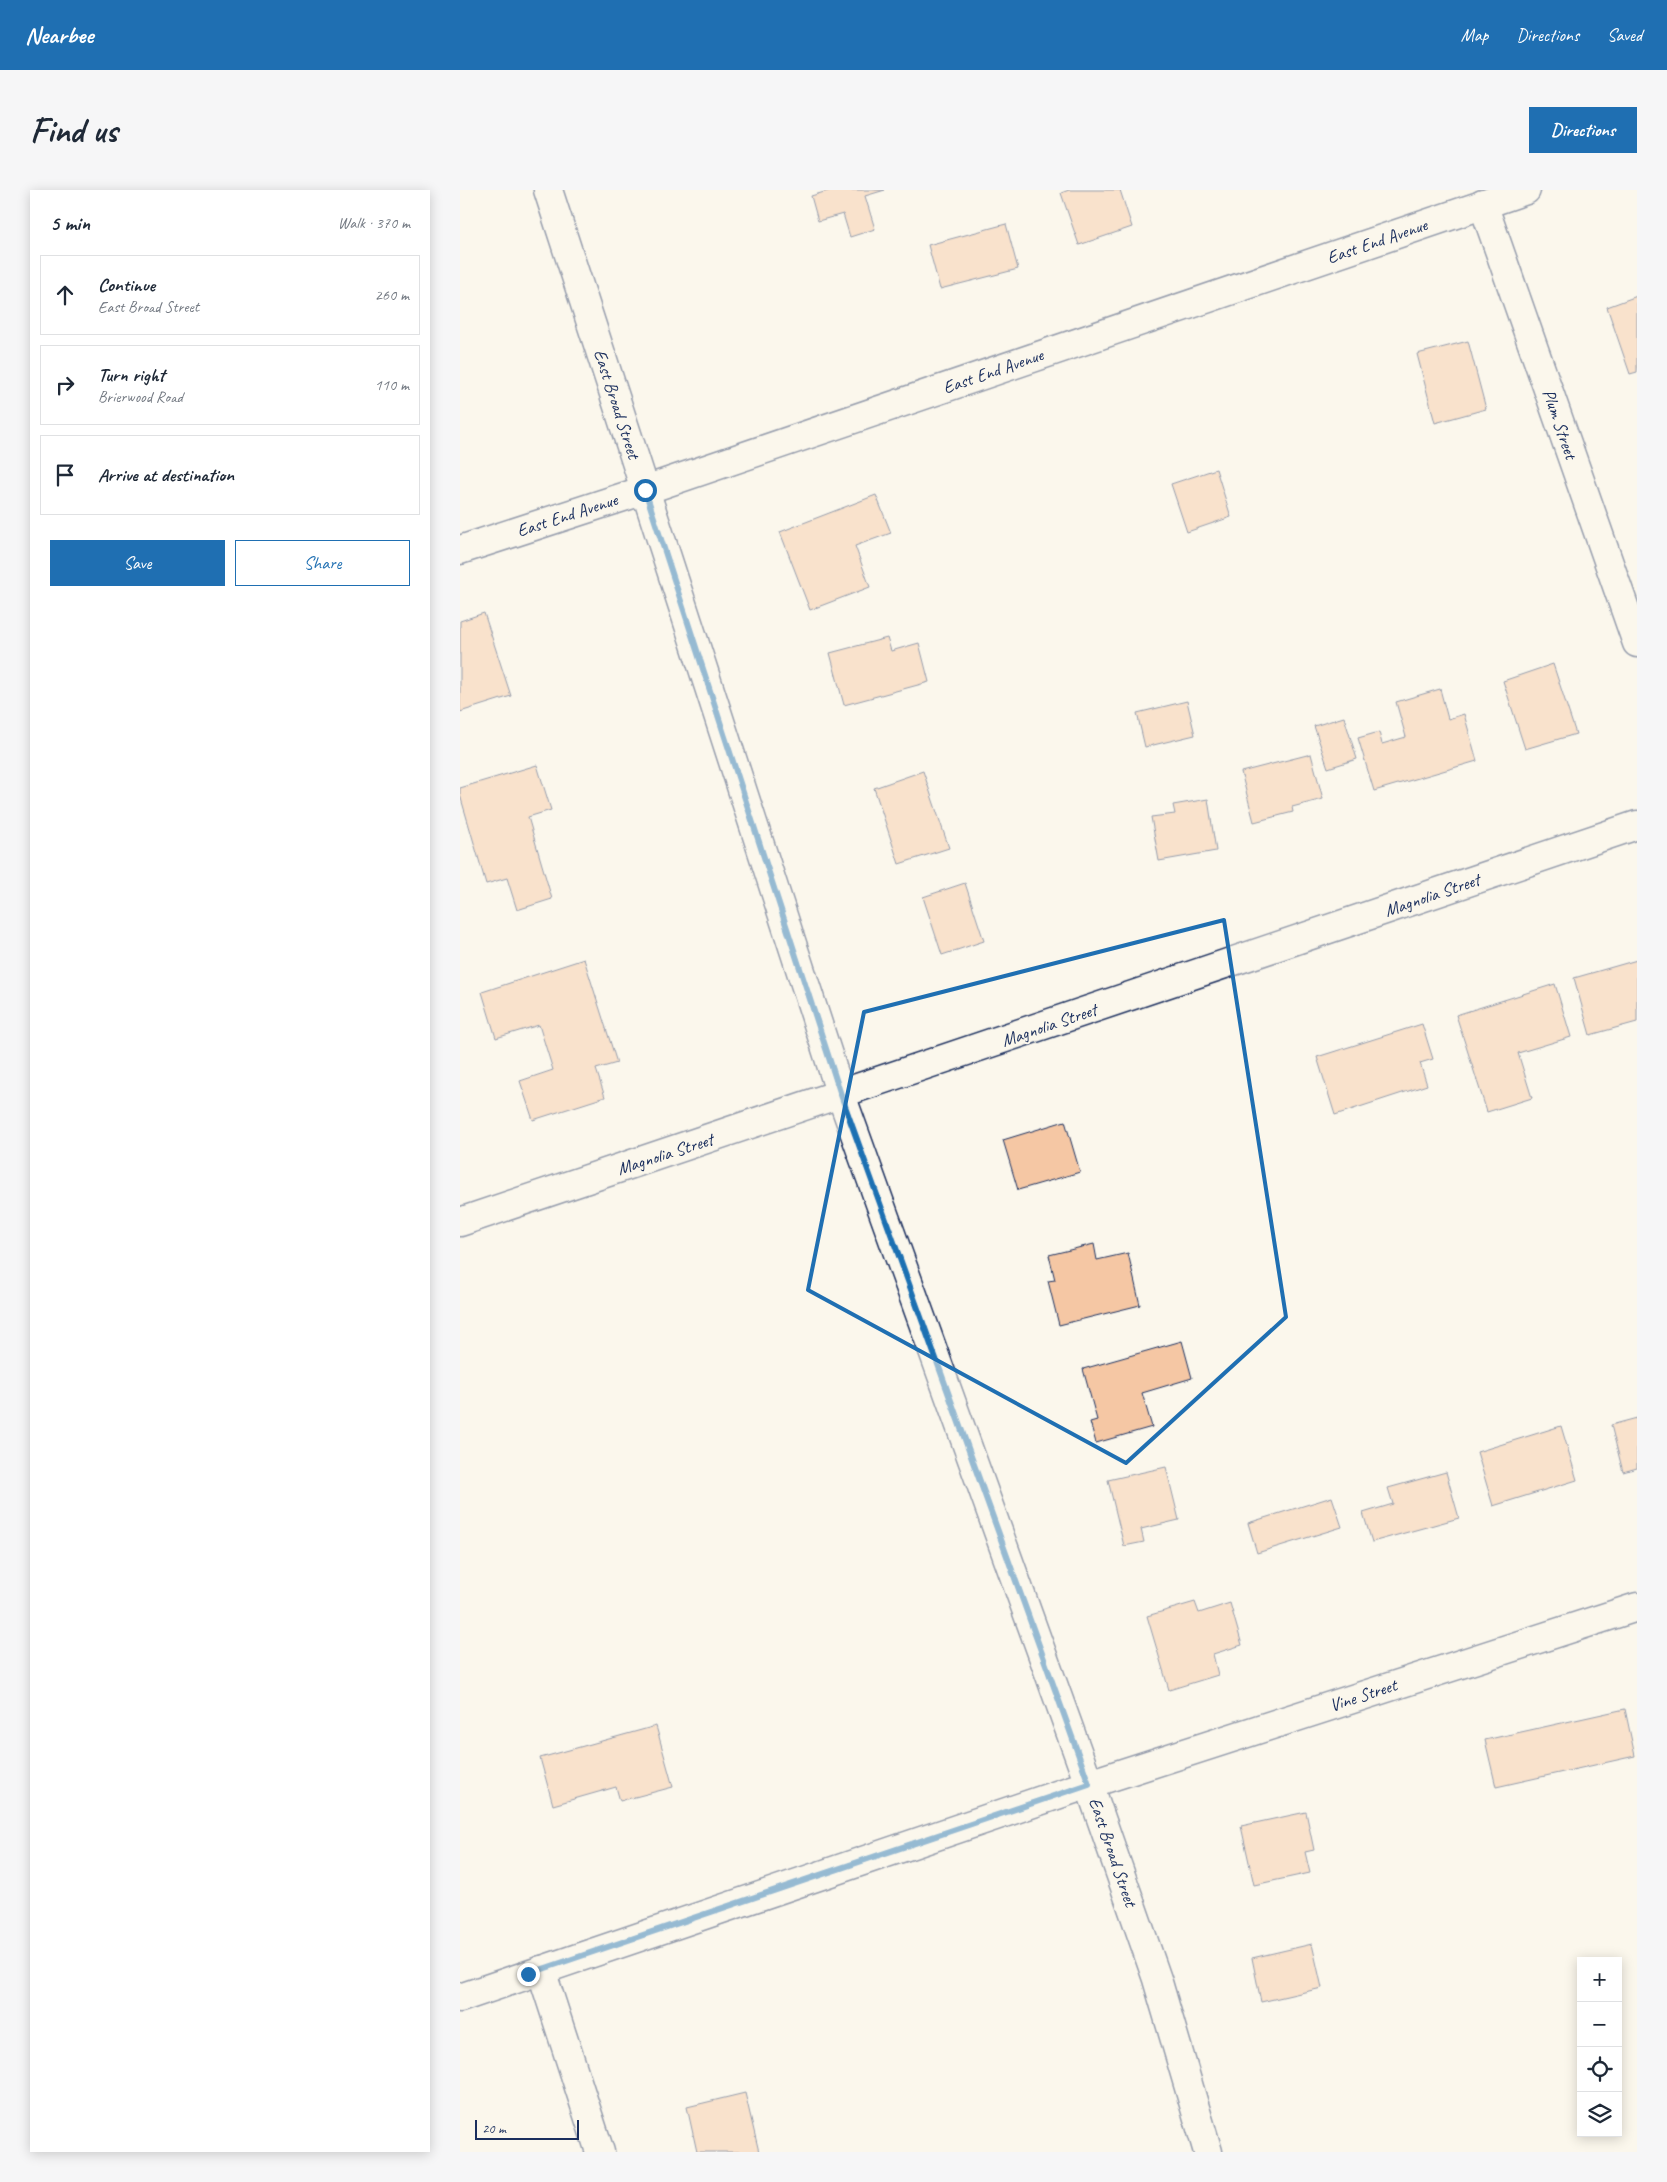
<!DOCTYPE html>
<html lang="en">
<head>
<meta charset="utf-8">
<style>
	:root { --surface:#fff; --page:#f6f6f7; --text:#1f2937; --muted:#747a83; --line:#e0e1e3; --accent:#1f6fb2 }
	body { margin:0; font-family:Caveat,sans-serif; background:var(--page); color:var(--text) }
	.controls { position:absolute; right:15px; bottom:15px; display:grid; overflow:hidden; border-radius:0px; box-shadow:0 2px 12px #0003 }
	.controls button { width:45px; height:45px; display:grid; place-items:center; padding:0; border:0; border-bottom:1px solid var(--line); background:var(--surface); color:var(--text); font:25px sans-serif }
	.scale { position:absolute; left:15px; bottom:12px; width:104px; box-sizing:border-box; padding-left:5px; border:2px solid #1b2f5e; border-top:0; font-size:14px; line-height:18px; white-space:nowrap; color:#1b2f5e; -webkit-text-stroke:4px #fbf7ec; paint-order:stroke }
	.stop { position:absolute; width:15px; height:15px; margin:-11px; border:4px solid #1f6fb2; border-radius:50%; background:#fff }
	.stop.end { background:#1f6fb2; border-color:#fff; box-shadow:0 1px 5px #0008 }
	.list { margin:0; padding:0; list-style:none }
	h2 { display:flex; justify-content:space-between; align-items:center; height:65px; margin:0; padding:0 20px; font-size:21px }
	h2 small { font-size:16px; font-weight:400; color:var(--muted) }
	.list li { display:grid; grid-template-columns:32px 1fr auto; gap:15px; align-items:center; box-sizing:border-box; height:80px; margin:0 10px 10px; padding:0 10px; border:1px solid var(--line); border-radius:0px }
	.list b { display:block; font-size:19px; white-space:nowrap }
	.list p { margin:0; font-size:16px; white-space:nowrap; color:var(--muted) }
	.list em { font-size:16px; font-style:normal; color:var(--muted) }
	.actions { display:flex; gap:10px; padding:15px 20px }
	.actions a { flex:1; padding:11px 0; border:1px solid var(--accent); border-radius:0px; text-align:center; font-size:18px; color:var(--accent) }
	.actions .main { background:var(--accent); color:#fff }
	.icon { flex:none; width:28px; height:28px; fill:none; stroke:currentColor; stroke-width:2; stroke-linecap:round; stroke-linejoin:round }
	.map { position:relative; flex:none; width:1177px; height:1962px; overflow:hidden; border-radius:0px }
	header { display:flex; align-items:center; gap:30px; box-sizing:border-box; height:70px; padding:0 25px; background:var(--accent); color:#fff }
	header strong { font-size:24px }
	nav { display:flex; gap:28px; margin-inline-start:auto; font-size:18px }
	.intro { display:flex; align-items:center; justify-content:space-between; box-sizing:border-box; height:120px; padding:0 30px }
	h1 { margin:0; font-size:35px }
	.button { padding:12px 22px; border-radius:0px; background:var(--accent); color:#fff; font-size:18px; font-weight:700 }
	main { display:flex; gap:30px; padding:0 30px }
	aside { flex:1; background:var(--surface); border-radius:0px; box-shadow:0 2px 12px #0003 }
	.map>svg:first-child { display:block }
	.building { fill:#f5c7a4; stroke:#1b2f5e }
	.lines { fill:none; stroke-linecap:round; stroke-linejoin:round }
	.minor-casing { stroke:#1b2f5e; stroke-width:31 }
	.tertiary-casing { stroke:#1b2f5e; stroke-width:31 }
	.secondary-casing { stroke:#1b2f5e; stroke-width:31 }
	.minor { stroke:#fbf7ec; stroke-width:28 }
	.tertiary { stroke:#fbf7ec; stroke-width:28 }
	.secondary { stroke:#fbf7ec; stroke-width:28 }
	.route { stroke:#1f6fb2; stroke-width:6 }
	.marked { fill:none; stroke:#1f6fb2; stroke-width:4; stroke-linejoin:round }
	.labels { text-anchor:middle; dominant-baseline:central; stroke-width:4; stroke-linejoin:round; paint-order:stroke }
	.street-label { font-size:18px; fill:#1b2f5e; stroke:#fbf7ec }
</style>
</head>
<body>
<header>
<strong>Nearbee</strong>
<nav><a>Map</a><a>Directions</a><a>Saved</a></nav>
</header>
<div class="intro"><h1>Find us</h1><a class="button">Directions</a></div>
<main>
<aside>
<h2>5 min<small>Walk · 370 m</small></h2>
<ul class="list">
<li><svg class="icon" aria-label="ahead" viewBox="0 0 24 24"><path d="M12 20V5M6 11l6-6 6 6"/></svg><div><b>Continue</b><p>East Broad Street</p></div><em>260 m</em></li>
<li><svg class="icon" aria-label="right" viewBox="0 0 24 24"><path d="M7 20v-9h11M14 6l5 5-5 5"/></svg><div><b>Turn right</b><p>Brierwood Road</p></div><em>110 m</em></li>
<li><svg class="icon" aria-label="arrive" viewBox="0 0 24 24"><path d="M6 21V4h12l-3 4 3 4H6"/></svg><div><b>Arrive at destination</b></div></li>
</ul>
<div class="actions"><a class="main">Save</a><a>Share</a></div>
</aside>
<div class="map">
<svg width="1177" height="1962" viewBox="0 0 1177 1962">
	<rect width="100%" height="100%" fill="#fbf7ec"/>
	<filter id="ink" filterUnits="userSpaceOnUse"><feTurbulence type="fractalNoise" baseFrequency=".02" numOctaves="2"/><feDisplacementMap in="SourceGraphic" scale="10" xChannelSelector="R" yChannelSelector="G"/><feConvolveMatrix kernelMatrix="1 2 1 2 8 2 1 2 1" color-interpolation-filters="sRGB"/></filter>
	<g filter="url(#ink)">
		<g class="building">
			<polygon points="371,0 425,0 405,6 415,39 390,47 383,24 358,31 351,6"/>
			<polygon points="609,0 660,0 672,37 619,55 601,3"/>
			<polygon points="546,34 558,79 480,99 468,55"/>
			<polygon points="1177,106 1177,182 1170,184 1147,117"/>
			<polygon points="1008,151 1026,219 975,233 957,164"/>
			<polygon points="756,279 771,327 727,342 711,294"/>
			<polygon points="416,305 431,343 395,356 410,397 350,420 320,342"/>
			<polygon points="24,423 51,506 0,522 0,431"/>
			<polygon points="427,448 431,461 459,453 469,492 384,515 370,463"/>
			<polygon points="1093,474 1116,544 1065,559 1043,491"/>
			<polygon points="980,499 988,529 1004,524 1017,571 914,601 898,548 919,542 922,554 946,547 936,512"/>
			<polygon points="727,511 735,545 685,557 677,523"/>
			<polygon points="884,527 897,569 868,578 854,536"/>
			<polygon points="851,564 863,609 832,617 833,622 794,632 781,582"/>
			<polygon points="77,575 91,620 68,627 92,709 57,720 47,688 26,694 0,605 0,598"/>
			<polygon points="463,581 489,658 439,674 414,598"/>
			<polygon points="748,609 756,661 699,671 691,627 715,624 713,615"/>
			<polygon points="505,693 524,751 482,765 463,707"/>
			<polygon points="124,769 157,873 136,879 145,907 73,930 60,891 93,880 79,835 36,848 22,802"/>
			<polygon points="1177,770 1177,832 1130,845 1114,788"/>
			<polygon points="1095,794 1111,847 1058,863 1072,908 1027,922 996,825"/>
			<polygon points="962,834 973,869 960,873 967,895 875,925 857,867"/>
			<polygon points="605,931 620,982 558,1000 543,950"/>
			<polygon points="634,1054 637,1070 668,1063 680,1115 599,1135 588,1091 595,1090 589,1065"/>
			<polygon points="722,1151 732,1188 682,1203 692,1237 636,1253 630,1232 637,1230 623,1179"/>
			<polygon points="1177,1228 1177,1278 1163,1282 1151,1235"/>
			<polygon points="1101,1236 1117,1290 1033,1316 1017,1262"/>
			<polygon points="706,1277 719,1330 681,1339 684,1352 664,1356 648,1290"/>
			<polygon points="986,1282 999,1328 912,1352 903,1323 933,1314 928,1298"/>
			<polygon points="872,1307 882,1337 797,1363 788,1333"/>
			<polygon points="735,1412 739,1423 770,1413 782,1455 753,1464 758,1485 709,1500 687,1426"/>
			<polygon points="1165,1519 1175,1566 1036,1597 1025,1550"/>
			<polygon points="196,1536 213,1597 160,1611 156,1597 93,1615 80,1568"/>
			<polygon points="846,1622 854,1660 845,1662 850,1683 794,1695 781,1636"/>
			<polygon points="852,1754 862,1798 801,1812 792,1768"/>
			<polygon points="285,1903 299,1962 237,1962 227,1917"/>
		</g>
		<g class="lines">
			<defs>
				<g id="minor">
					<polyline points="1023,14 1177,453"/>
					<polyline points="0,360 185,300"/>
					<polyline points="0,1032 1177,635"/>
					<polyline points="81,1780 140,1962"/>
					<polyline points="0,1808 629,1594 1177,1417"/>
				</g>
				<polyline id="tertiary" points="185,300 1066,0"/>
				<polyline id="secondary" points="88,0 381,905 629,1594 697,1789 748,1962"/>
			</defs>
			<use href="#minor" class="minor-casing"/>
			<use href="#tertiary" class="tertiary-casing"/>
			<use href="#secondary" class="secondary-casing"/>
			<use href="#minor" class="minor"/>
			<use href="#tertiary" class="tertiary"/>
			<use href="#secondary" class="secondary"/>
		</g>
	</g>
	<g class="lines" filter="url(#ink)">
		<polyline class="route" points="68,1784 629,1594 381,905 185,300"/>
	</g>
	<path d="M0 0H1177V1962H0ZM764,730L826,1127L666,1273L348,1100L404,822Z" fill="#fbf7ec" fill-opacity=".55" fill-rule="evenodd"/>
	<path class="marked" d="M764,730L826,1127L666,1273L348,1100L404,822Z"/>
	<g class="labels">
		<g class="street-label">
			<text transform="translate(917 51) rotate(-19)">East End Avenue</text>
			<text transform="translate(533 181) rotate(-19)">East End Avenue</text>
			<text transform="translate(157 214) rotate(72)">East Broad Street</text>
			<text transform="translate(1100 234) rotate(71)">Plum Street</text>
			<text transform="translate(107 325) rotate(-18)">East End Avenue</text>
			<text transform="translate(972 705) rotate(-19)">Magnolia Street</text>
			<text transform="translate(589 835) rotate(-19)">Magnolia Street</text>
			<text transform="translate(205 964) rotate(-18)">Magnolia Street</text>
			<text transform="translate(903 1505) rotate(-18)">Vine Street</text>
			<text transform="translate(653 1662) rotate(71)">East Broad Street</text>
		</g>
	</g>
</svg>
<div class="controls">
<button>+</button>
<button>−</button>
<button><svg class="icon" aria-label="locate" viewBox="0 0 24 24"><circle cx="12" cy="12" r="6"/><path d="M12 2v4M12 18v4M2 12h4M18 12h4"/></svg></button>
<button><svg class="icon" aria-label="layers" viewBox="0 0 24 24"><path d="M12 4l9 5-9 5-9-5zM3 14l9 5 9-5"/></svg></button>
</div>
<div class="scale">20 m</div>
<div class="stop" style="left:185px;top:300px"></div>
<div class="stop end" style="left:68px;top:1784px"></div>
</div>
</main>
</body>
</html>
